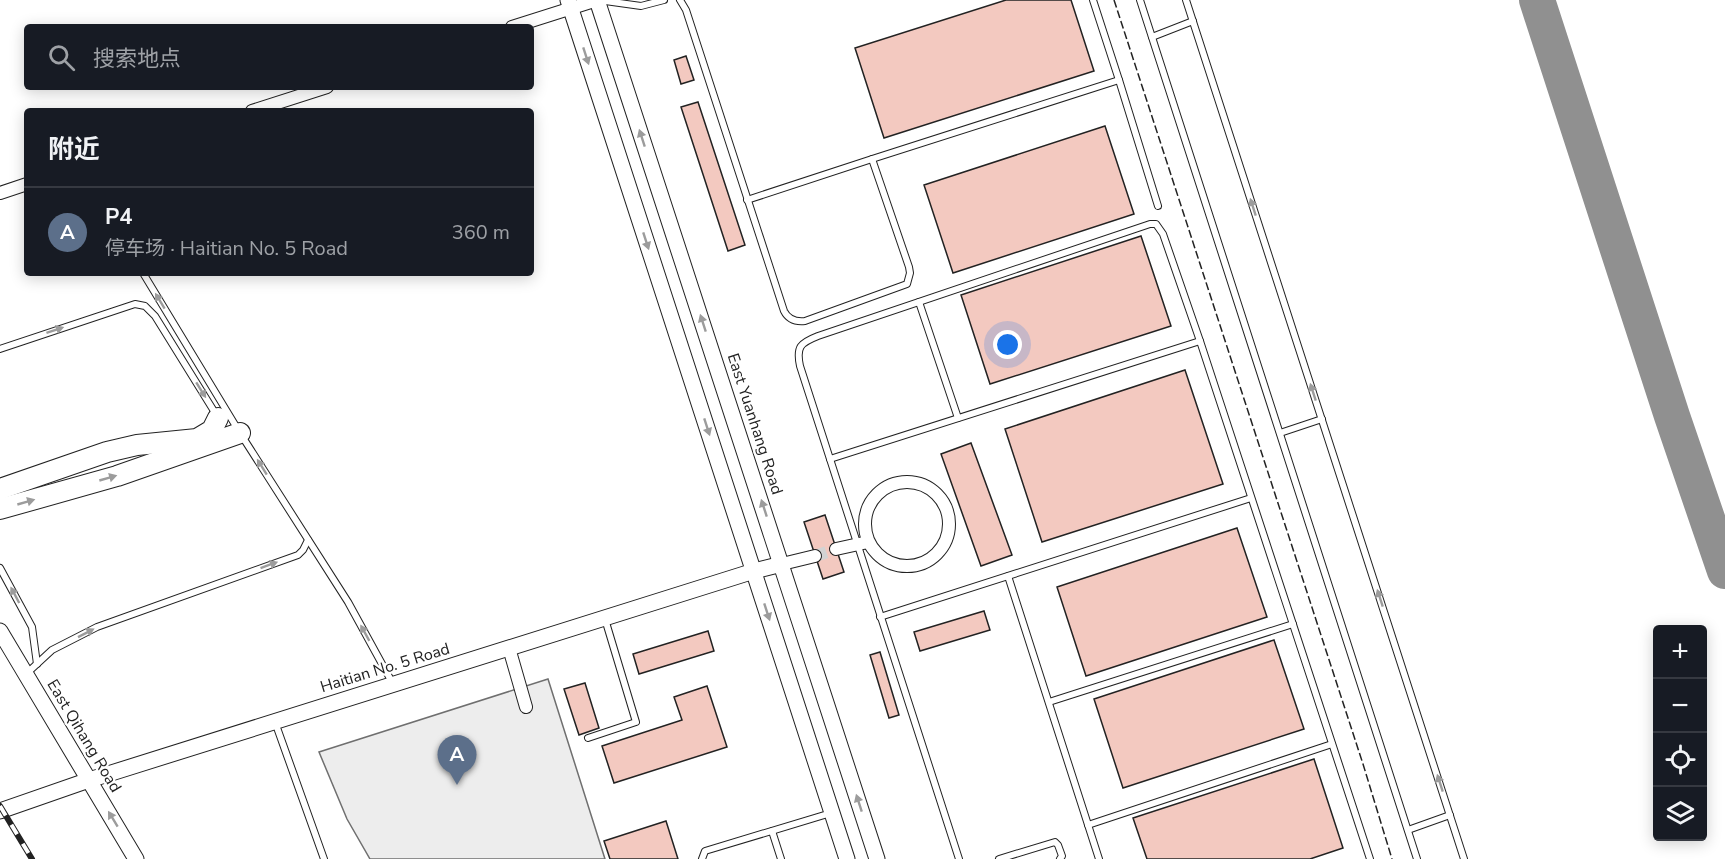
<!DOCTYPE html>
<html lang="zh">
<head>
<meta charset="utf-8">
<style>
	:root { --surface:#171b24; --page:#242831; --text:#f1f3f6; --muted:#9ea1a6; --line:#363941; --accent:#0f766e }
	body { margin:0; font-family:"Nunito Sans","Noto Sans SC",sans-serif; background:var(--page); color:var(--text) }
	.controls { position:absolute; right:18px; bottom:18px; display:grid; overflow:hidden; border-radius:6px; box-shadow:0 3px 15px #0003 }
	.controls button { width:54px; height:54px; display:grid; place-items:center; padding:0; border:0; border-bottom:2px solid var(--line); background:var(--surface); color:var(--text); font:30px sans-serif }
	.you { position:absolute; left:1008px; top:345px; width:21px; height:21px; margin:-15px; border:4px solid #fff; border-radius:50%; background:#1a73e8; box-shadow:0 0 0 9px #1a73e833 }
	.badge { display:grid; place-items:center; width:39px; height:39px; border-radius:50%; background:var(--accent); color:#fff; font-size:20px; font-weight:700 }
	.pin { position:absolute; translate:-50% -50px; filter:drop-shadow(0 2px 3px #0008) }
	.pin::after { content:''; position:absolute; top:32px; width:21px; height:18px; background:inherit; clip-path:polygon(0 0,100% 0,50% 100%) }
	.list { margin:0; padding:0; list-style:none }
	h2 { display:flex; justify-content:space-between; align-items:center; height:78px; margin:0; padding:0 24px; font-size:26px }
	h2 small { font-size:20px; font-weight:400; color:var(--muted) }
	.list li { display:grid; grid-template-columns:39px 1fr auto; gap:18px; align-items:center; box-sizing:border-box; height:90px; padding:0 24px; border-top:2px solid var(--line) }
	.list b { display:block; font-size:22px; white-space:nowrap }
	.list p { margin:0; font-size:20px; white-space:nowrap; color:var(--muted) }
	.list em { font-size:20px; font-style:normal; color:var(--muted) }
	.icon { flex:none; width:33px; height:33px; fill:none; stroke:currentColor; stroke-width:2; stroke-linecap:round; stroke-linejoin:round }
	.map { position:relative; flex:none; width:1725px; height:859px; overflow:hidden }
	.search { position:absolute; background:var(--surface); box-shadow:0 3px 15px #0003; left:24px; top:24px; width:510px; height:66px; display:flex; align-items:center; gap:15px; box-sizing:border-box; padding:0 21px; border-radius:6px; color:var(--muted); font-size:22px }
	.panel { position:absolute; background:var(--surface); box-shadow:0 3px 15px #0003; left:24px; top:108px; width:510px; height:168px; border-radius:6px }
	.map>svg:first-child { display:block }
	.parking { fill:#ededed; stroke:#6f6f6f; stroke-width:1.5 }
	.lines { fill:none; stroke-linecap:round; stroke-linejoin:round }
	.taxiway { stroke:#909090; stroke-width:36 }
	.building { fill:#f3c9c0; stroke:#222; stroke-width:1.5 }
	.minor-tunnel { stroke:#d3d3d3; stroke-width:12; stroke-dasharray:12 6; stroke-linecap:butt }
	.service-casing { stroke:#222; stroke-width:8 }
	.minor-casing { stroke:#222; stroke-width:14 }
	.tertiary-casing { stroke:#222; stroke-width:17 }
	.trunk-casing { stroke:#222; stroke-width:22 }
	.service { stroke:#fff; stroke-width:6 }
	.minor { stroke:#fff; stroke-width:12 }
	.tertiary { stroke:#fff; stroke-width:15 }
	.trunk { stroke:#fff; stroke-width:20 }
	.rail-casing { stroke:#222; stroke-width:6 }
	.rail { stroke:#fff; stroke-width:4; stroke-dasharray:11; stroke-linecap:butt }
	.fence { stroke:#222; stroke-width:1.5; stroke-dasharray:8 3; stroke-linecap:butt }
	.oneway { fill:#9c9c9c }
	.labels { text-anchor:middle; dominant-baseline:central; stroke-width:4.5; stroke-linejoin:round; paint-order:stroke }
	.street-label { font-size:16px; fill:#222; stroke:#fff }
</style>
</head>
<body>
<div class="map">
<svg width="1725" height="859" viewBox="0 0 1725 859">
	<rect width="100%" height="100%" fill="#fff"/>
	<polygon class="parking" points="548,679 605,859 370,859 347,819 319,752"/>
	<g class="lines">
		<polyline class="taxiway" points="1537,0 1672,416 1725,571"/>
	</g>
	<g class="building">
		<polygon points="1006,0 1071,0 1094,71 884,138 855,48"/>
		<polygon points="686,56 694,80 681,84 674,60"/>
		<polygon points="698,102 745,245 728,251 681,107"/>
		<polygon points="1105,126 1134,214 953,273 924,185"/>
		<polygon points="1141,236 1171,326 990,384 961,295"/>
		<polygon points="1185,370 1223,484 1042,542 1005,429"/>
		<polygon points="971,443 1012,555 981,566 941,454"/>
		<polygon points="825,515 844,572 823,579 804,522"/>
		<polygon points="1237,528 1267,617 1086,676 1057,587"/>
		<polygon points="984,611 990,630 920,651 914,632"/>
		<polygon points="708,631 714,651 639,674 633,654"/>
		<polygon points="1274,640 1304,729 1123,788 1094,699"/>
		<polygon points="880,652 899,715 889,718 870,655"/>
		<polygon points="585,683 599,728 579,735 564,689"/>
		<polygon points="707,686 727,747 614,783 602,746 682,720 674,697"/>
		<polygon points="1314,759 1343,848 1310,859 1147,859 1133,818"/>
		<polygon points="666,821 678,859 610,859 604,841"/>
	</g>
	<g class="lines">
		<polyline class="minor-tunnel" points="815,556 836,549"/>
		<defs>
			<g id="service">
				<polyline points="598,0 641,6 664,0"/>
				<path d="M680,0L686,10L784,311C788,319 796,322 805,321L907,284L910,273L909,267L872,159"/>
				<polyline points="1093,0 1119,80"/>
				<polyline points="1140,0 1417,859"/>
				<polyline points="1186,0 1464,859"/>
				<polyline points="1152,37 1193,21"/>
				<polyline points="747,200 872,159 1119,80 1158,206"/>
				<polyline points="143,273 240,433 348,602 393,684"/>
				<polyline points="919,302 958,418"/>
				<polyline points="0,349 135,304 145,306 155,316 217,416"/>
				<polyline points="1280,433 1322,419"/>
				<polyline points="830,459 1200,341"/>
				<polyline points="0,568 32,627 37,664"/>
				<polyline points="1008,576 1099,859"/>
				<polyline points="880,617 1251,498"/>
				<polyline points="26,674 52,650 97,627 298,555 303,550 308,540"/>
				<polyline points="1049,702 1293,624"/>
				<polyline points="275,722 324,859"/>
				<polyline points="588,738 636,722 605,619"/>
				<polyline points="1088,825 1332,744"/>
				<polyline points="1408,830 1450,815"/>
				<polyline points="772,831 781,859"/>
				<polyline points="702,859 705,851 831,813"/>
				<path d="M959,859L800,366C796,347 800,343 818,336L1150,224H1156L1163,234L1200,341L1370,859"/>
				<polyline points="999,859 1055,842 1058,845 1062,856 1060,859"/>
			</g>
			<g id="minor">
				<polyline points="512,27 597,0"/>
				<polyline points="252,111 327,87"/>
				<polyline points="0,193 27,184"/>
				<circle cx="907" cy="524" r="42"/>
				<polyline points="836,549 868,542"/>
				<polyline points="782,564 815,556"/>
				<polyline points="509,648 526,707"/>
			</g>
			<g id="tertiary">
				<polyline points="568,0 847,859"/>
				<polyline points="597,0 877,859"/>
				<polyline points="0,631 136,859"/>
				<polyline points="0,811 89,780 754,571 782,564"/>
			</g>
			<g id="trunk">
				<polyline points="0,489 107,452 137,445 197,439 212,430 218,418"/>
				<polyline points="0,509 117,476 240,433"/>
			</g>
		</defs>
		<use href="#service" class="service-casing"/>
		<use href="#minor" class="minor-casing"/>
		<use href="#tertiary" class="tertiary-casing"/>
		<use href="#trunk" class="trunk-casing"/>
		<use href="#service" class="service"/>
		<use href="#minor" class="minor"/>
		<use href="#tertiary" class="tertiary"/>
		<use href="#trunk" class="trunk"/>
		<defs>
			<polyline id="rail" points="0,806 32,859"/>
		</defs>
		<use href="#rail" class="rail-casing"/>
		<use href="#rail" class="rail"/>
		<polyline class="fence" points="1114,0 1363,764 1392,859"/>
	</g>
	<defs><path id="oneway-solid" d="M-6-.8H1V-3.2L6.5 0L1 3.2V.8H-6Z" transform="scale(1.5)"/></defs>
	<g class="oneway">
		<use href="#oneway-solid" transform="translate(586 56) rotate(72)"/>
		<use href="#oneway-solid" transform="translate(642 138) rotate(-108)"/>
		<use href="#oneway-solid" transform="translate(1253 207) rotate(-108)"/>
		<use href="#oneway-solid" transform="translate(646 241) rotate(72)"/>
		<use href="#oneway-solid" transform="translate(160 301) rotate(-121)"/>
		<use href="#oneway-solid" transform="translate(703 323) rotate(-108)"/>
		<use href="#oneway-solid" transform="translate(55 330) rotate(-18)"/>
		<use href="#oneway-solid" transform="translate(201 390) rotate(58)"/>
		<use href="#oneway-solid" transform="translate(1313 392) rotate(-108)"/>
		<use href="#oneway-solid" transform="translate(707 427) rotate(72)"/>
		<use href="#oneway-solid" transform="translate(262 467) rotate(-122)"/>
		<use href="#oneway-solid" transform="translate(108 478) rotate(-16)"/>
		<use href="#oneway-solid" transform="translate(26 502) rotate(-16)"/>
		<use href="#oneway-solid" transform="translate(764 508) rotate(-108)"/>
		<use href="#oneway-solid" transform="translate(269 565) rotate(-20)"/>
		<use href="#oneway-solid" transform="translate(15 595) rotate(-118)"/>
		<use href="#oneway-solid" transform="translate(1380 598) rotate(-108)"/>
		<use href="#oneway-solid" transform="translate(767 612) rotate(72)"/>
		<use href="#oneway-solid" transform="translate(86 633) rotate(-27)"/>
		<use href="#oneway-solid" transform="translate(365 633) rotate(-119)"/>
		<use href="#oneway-solid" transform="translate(1440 783) rotate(-108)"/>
		<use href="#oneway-solid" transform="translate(859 803) rotate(-108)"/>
		<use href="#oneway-solid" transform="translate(113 819) rotate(-121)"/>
	</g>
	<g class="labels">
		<g class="street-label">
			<text transform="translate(755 424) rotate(72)">East Yuanhang Road</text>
			<text transform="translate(385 668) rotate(-17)">Haitian No. 5 Road</text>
			<text transform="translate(84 736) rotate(59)">East Qihang Road</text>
		</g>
	</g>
</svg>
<div class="controls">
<button>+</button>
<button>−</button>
<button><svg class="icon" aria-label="locate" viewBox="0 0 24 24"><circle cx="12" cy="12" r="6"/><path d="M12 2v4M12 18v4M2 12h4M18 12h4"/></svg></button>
<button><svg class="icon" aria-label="layers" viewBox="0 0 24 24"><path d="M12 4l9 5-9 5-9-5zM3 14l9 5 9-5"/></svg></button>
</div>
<div class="you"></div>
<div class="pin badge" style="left:457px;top:785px;background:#5c6f8a">A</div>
<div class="search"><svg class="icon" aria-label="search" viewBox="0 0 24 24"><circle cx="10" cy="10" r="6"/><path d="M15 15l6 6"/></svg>搜索地点</div>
<section class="panel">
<h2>附近<small></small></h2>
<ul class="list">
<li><span class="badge" style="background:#5c6f8a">A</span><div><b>P4</b><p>停车场 · Haitian No. 5 Road</p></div><em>360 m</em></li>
</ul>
</section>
</div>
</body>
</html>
